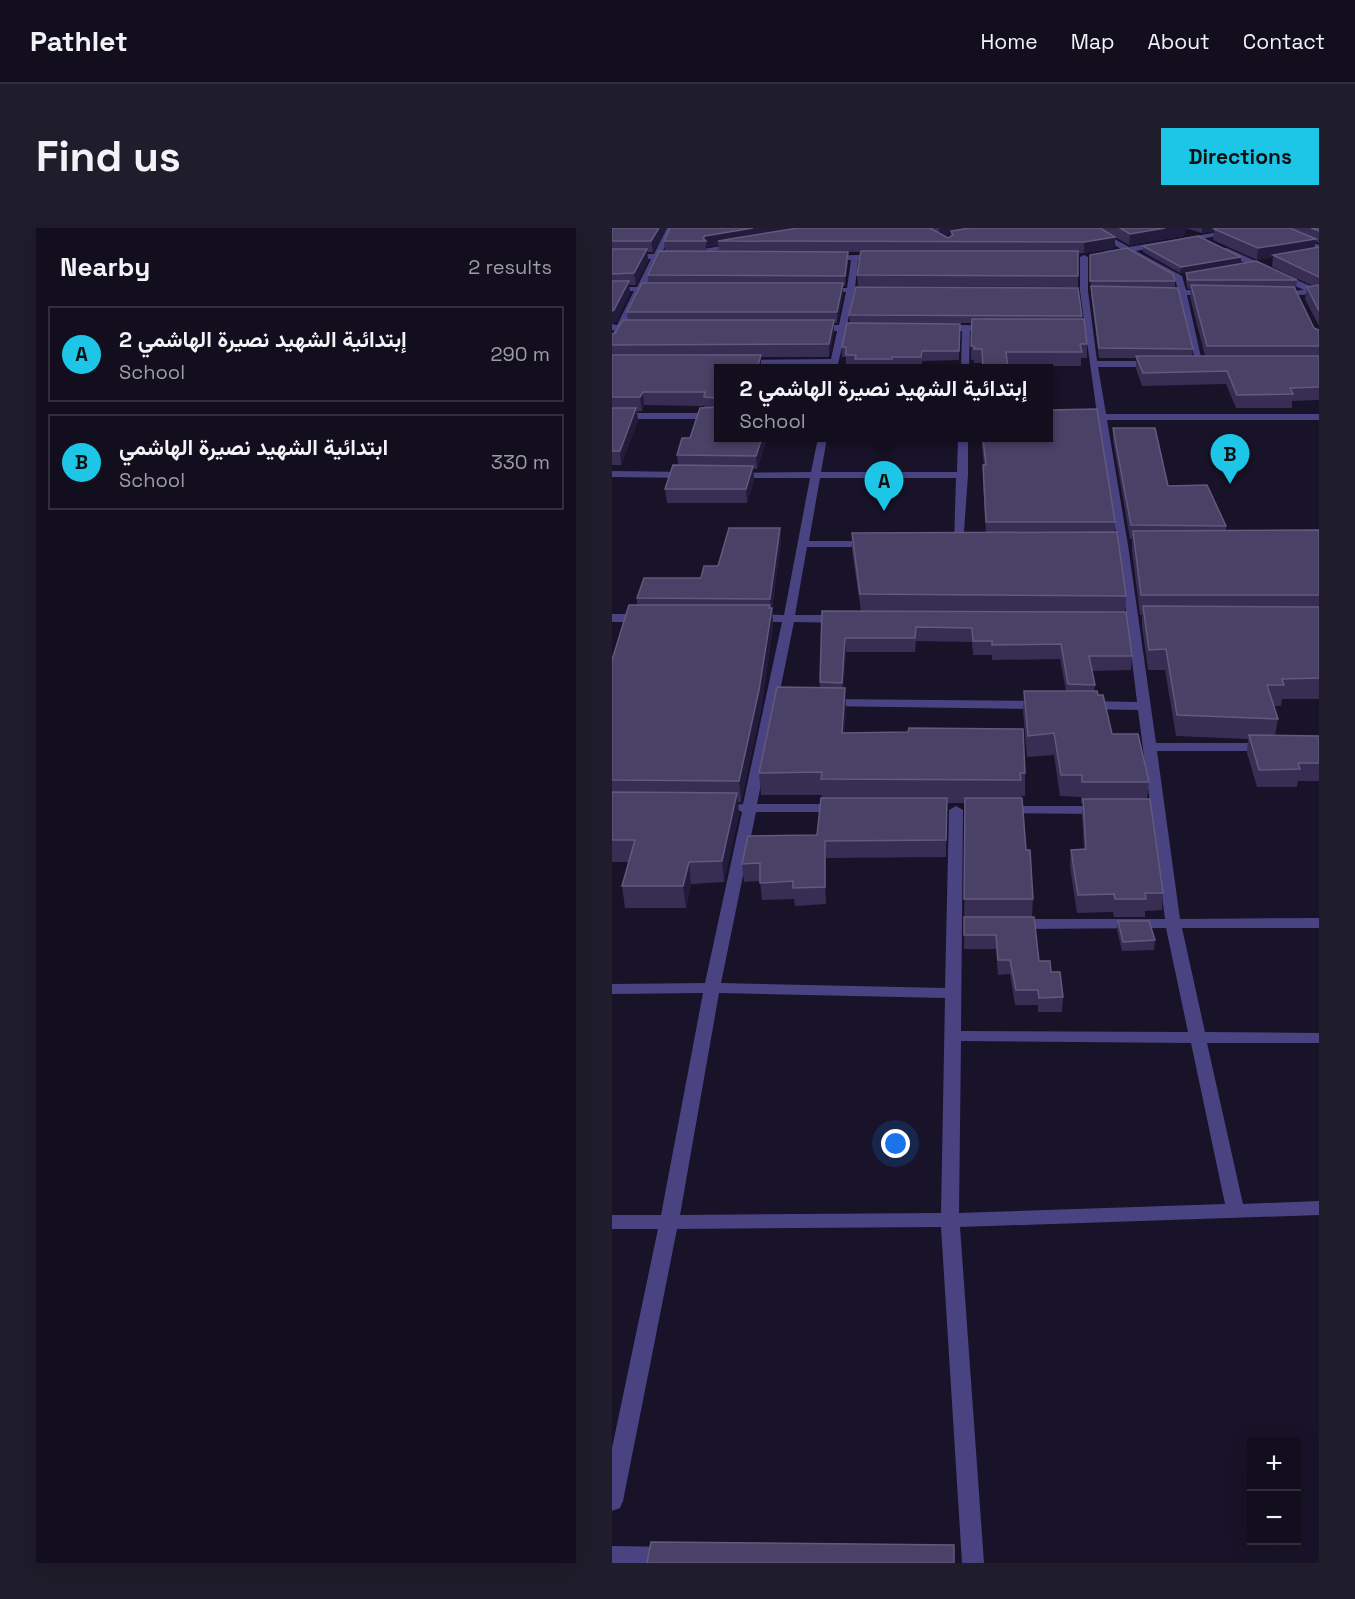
<!DOCTYPE html>
<html lang="en">
<head>
<meta charset="utf-8">
<style>
	:root { --surface:#120e1e; --page:#1f1c2b; --text:#f1f3f6; --muted:#9c9ca4; --line:#312e3c; --accent:#1dc6e7 }
	body { margin:0; font-family:"Space Grotesk",Vazirmatn,sans-serif; background:var(--page); color:var(--text) }
	.controls { position:absolute; right:18px; bottom:18px; display:grid; overflow:hidden; border-radius:0px; box-shadow:0 6px 24px #0002 }
	.controls button { width:54px; height:54px; display:grid; place-items:center; padding:0; border:0; border-bottom:2px solid var(--line); background:var(--surface); color:var(--text); font:30px sans-serif }
	.you { position:absolute; left:284px; top:916px; width:21px; height:21px; margin:-15px; border:4px solid #fff; border-radius:50%; background:#1a73e8; box-shadow:0 0 0 9px #1a73e833 }
	.badge { display:grid; place-items:center; width:39px; height:39px; border-radius:50%; background:var(--accent); color:#111; font-size:20px; font-weight:700 }
	.pin { position:absolute; translate:-50% -50px; filter:drop-shadow(0 2px 3px #0008) }
	.pin::after { content:''; position:absolute; top:32px; width:21px; height:18px; background:inherit; clip-path:polygon(0 0,100% 0,50% 100%) }
	.popup { position:absolute; left:102px; top:136px; width:339px; height:78px; box-sizing:border-box; display:grid; place-content:center; border-radius:0px; background:var(--surface); filter:drop-shadow(0 2px 4px #0005); font-size:20px; white-space:nowrap; color:var(--muted) }
	.popup b { font-size:22px; color:var(--text) }
	.popup::after { content:''; position:absolute; left:50%; top:100%; margin-left:-12px; border:12px solid transparent; border-top-color:var(--surface) }
	.list { margin:0; padding:0; list-style:none }
	h2 { display:flex; justify-content:space-between; align-items:center; height:78px; margin:0; padding:0 24px; font-size:26px }
	h2 small { font-size:20px; font-weight:400; color:var(--muted) }
	.list li { display:grid; grid-template-columns:39px 1fr auto; gap:18px; align-items:center; box-sizing:border-box; height:96px; margin:0 12px 12px; padding:0 12px; border:2px solid var(--line); border-radius:0px }
	.list b { display:block; font-size:22px; white-space:nowrap }
	.list p { margin:0; font-size:20px; white-space:nowrap; color:var(--muted) }
	.list em { font-size:20px; font-style:normal; color:var(--muted) }
	.map { position:relative; flex:none; width:707px; height:1335px; overflow:hidden; border-radius:0px }
	header { display:flex; align-items:center; gap:36px; box-sizing:border-box; height:84px; padding:0 30px; background:var(--surface); border-bottom:2px solid var(--line) }
	header strong { font-size:28px }
	nav { display:flex; gap:33px; margin-inline-start:auto; font-size:21px }
	.intro { display:flex; align-items:center; justify-content:space-between; box-sizing:border-box; height:144px; padding:0 36px }
	h1 { margin:0; font-size:42px }
	.button { padding:15px 27px; border-radius:0px; background:var(--accent); color:#111; font-size:21px; font-weight:700 }
	main { display:flex; gap:36px; padding:0 36px }
	aside { flex:1; background:var(--surface); border-radius:0px; box-shadow:0 6px 24px #0002 }
	.map>svg:first-child { display:block }
	.lines { fill:none; stroke-linecap:round; stroke-linejoin:round }
	.minor { fill:#494382; fill-rule:evenodd }
	.wall { fill:#382e54; fill-rule:evenodd }
	.shaded-wall { fill:#231b3b }
	.building { fill:#4a4166; stroke:#62597d; stroke-width:1.5 }
</style>
</head>
<body>
<header>
<strong>Pathlet</strong>
<nav><a>Home</a><a>Map</a><a>About</a><a>Contact</a></nav>
</header>
<div class="intro"><h1>Find us</h1><a class="button">Directions</a></div>
<main>
<aside>
<h2>Nearby<small>2 results</small></h2>
<ul class="list">
<li><span class="badge">A</span><div><b>إبتدائية الشهيد نصيرة الهاشمي 2</b><p>School</p></div><em>290 m</em></li>
<li><span class="badge">B</span><div><b>ابتدائية الشهيد نصيرة الهاشمي</b><p>School</p></div><em>330 m</em></li>
</ul>
</aside>
<div class="map">
<svg width="707" height="1335" viewBox="0 0 707 1335">
	<rect width="100%" height="100%" fill="#181328"/>
	<g class="lines">
		<g class="minor">
			<polygon points="55,0 63,0 49,26 69,29 65,31 47,31 33,59 47,59 51,61 47,63 30,63 13,97 30,100 26,103 10,102 3,116 0,117 2,102 0,102 0,96 5,97 22,63 0,63 0,59 25,59 39,31 0,30 0,26 42,26"/>
			<polygon points="474,0 483,0 517,19 631,0 648,0 524,23 570,48 574,62 599,63 603,65 599,67 575,67 591,138 584,136 567,67 548,66 544,64 548,62 566,62 563,51 515,24 493,27 493,23 509,21"/>
			<polygon points="655,0 665,0 707,17 707,22"/>
			<polygon points="125,15 128,19 74,27 70,25"/>
			<polygon points="609,20 615,20 707,62 707,66 662,68 661,66 665,64 692,62 609,24"/>
			<polygon points="243,27 269,27 273,29 269,31 246,32 243,60 263,60 267,62 263,64 242,64 235,97 254,97 258,100 254,103 234,103 225,140 217,140 217,137 126,137 126,133 129,132 219,131 225,103 203,103 199,100 203,97 227,97 234,64 212,64 208,62 212,60 235,60 239,32 218,32 214,30 218,28"/>
			<path d="M472,27L476,29V63L485,133H544L548,136L544,139H486L494,186H707V192H495L516,317L544,515H654L661,519L654,523H545L568,691L707,690V700H570L593,804L707,805V815H595L631,976L707,973V987L348,999L372,1335H350L329,999L65,1001L11,1273L8,1280L0,1283V1220L46,1001H0V987H49L91,765L0,766V756L93,755L130,584L122,580L124,577L131,576L170,394H140L134,390L140,386L172,387L198,250H123L118,247L119,245L199,244L206,210H215L209,244H345L346,210H356V247L351,318H343L342,316L344,250H208L197,313H259L264,316L259,319H195L183,387H230L236,391L230,395L182,394L145,576H228L235,580L228,584H144L109,755L333,760L337,582L344,578L351,582L349,803L576,804L554,700L404,701L396,696L404,691H553L526,482L474,481L468,477L474,473L525,474L506,317L486,192L474,189L485,186L468,63V29ZM107,765L333,770L329,985L68,987ZM349,813L579,815L613,976L347,985Z"/>
			<polygon points="354,97 380,98 384,101 380,104 358,103 357,140 349,140 350,103 329,103 325,100 329,97"/>
			<rect x="0" y="185" width="107" height="6"/>
			<polygon points="0,243 78,244 83,247 78,250 0,249"/>
			<polygon points="0,386 32,386 38,390 32,394 0,394"/>
			<polygon points="213,471 432,473 438,477 432,481 208,478 207,475 208,472"/>
			<polygon points="390,578 489,578 496,582 489,586 385,585 383,582 385,579"/>
			<polygon points="0,1318 57,1319 65,1322 68,1329 66,1335 0,1335"/>
		</g>
	</g>
	<g class="wall">
		<polygon points="0,0 54,0 41,24 35,24 36,32 24,57 17,57 18,65 4,94 0,95"/>
		<path d="M58,0H707V15L703,13V20L707,19V98L693,71L695,59L701,58L660,39L661,29L645,32L601,12L602,3L590,5L573,0L572,8L517,17L503,9V20L472,25H466V59L246,58L245,47L248,24H236V33L233,58H231V66L225,95H222V104L217,129H149V141H107V210H155L145,241H141L142,252L135,275H55L53,261L66,237L65,227L78,210L93,180L92,178L32,177L30,183H25L26,193L9,237H0V117L3,105L16,92L15,84L36,55V47L53,23L52,13ZM339,6V8L336,10L331,7ZM106,17L107,23H95L94,19Z"/>
		<polygon points="531,18 629,29 629,35 568,45 531,24"/>
		<polygon points="478,27 563,53 563,60 581,121 580,128 593,128 578,69 579,61 576,61 574,54 574,45 685,52 684,61 683,61 702,100 707,102 707,172 680,173 680,180 624,180 614,156 530,158 524,141 524,130 487,130 479,67"/>
		<polygon points="237,87 470,88 475,116 475,130 469,130 469,138 395,138 396,141 370,141 370,135 362,135 362,132 359,132 360,95 238,95"/>
		<polygon points="348,96 347,132 310,133 310,138 280,138 280,141 244,141 244,136 234,137 234,129 230,129 230,119"/>
		<polygon points="501,200 556,258 614,298 614,303 707,302 707,471 670,471 669,478 661,478 666,491 663,508 707,508 707,553 686,553 685,559 645,559 635,525 636,511 564,508 553,442 536,442 530,398 530,387 528,387 520,322 520,311 518,311 501,212"/>
		<polygon points="369,210 437,210 503,294 503,304 514,368 513,384 520,428 519,442 480,443 483,457 482,463 500,506 537,554 535,571 551,665 550,682 533,683 533,689 502,689 501,684 465,685 458,639 459,622 472,621 470,588 471,575 469,575 469,569 448,568 442,527 415,529 411,483 412,463 454,463 448,431 380,432 380,427 361,427 360,414 304,413 303,424 234,424 231,460 234,482 232,505 413,545 413,568 409,568 409,570 414,622 421,671 420,689 427,733 439,744 451,769 450,784 426,784 426,777 403,777 398,746 386,747 384,721 352,721 353,575 335,575 334,629 214,630 214,676 183,678 182,671 150,672 148,653 132,654 130,636 205,607 210,567 149,567 147,545 208,460 208,454 249,383 240,323 240,305 374,305 371,253 371,237 372,237"/>
		<polygon points="168,300 169,314 160,380 161,399 149,482 129,574 126,574 127,586 112,654 79,656 74,680 13,680 10,658 17,634 0,634 0,432 25,377 25,370 89,350 106,338"/>
		<polygon points="506,693 543,712 542,722 510,723 505,702"/>
	</g>
	<g class="shaded-wall">
		<polygon points="47,0 54,0 41,24 39,13"/>
		<polygon points="141,0 209,0 106,13 106,17 94,19 94,13 91,10 93,8"/>
		<polygon points="327,0 376,0 339,3 339,6 327,8"/>
		<polygon points="553,0 573,0 572,8 517,17 518,6"/>
		<polygon points="590,0 629,0 602,1 602,3 590,5"/>
		<polygon points="503,9 503,20 472,25 472,14"/>
		<polygon points="704,11 702,22 661,27 661,29 645,32 646,20"/>
		<polygon points="35,21 36,32 24,57 22,45"/>
		<polygon points="236,24 236,33 233,58 233,48"/>
		<polygon points="629,29 629,35 568,45 569,39"/>
		<polygon points="17,53 18,65 4,94 0,95 0,83"/>
		<polygon points="231,55 231,66 225,95 225,84"/>
		<polygon points="222,92 222,104 217,129 217,116"/>
		<polygon points="149,127 149,141 145,141"/>
		<polygon points="31,164 32,177 30,183 28,169"/>
		<polygon points="24,180 26,193 9,237 8,223"/>
		<polygon points="150,210 155,210 145,241 144,228"/>
		<polygon points="141,238 142,252 135,275 134,261"/>
		<polygon points="168,300 169,314 159,385 158,371"/>
		<polygon points="158,377 159,387 160,380 161,399 149,482 129,574 127,553"/>
		<polygon points="233,410 234,424 231,469 230,455"/>
		<polygon points="233,460 234,482 231,527 230,505"/>
		<polygon points="125,565 127,586 112,654 110,633"/>
		<polygon points="213,613 214,630 214,676 213,659"/>
		<polygon points="77,634 79,656 74,680 71,658"/>
	</g>
	<g class="building">
		<polygon points="0,0 47,0 39,13 0,13"/>
		<polygon points="58,0 141,0 93,8 91,10 94,13 52,13"/>
		<polygon points="186,0 318,0 336,10 341,7 339,3 358,0 488,0 503,9 472,14 106,13"/>
		<polygon points="508,0 553,0 518,6"/>
		<polygon points="606,0 678,0 704,11 646,20 602,1"/>
		<polygon points="699,0 707,0 707,3"/>
		<polygon points="586,8 629,29 569,39 531,18"/>
		<polygon points="707,19 707,49 661,27"/>
		<polygon points="515,20 561,46 563,53 478,53 478,27"/>
		<polygon points="0,21 35,21 22,45 0,46"/>
		<polygon points="47,23 236,24 233,48 36,47"/>
		<polygon points="249,23 466,23 466,48 245,47"/>
		<polygon points="644,33 685,52 576,52 574,45"/>
		<polygon points="0,53 17,53 2,82 0,83"/>
		<polygon points="30,55 231,55 225,84 15,84"/>
		<polygon points="579,57 682,59 702,100 707,102 707,118 595,118"/>
		<polygon points="707,57 707,83 695,59"/>
		<polygon points="479,58 566,60 581,121 487,120"/>
		<polygon points="244,59 466,60 470,88 237,87"/>
		<polygon points="360,91 472,91 475,116 468,116 470,124 394,124 396,141 371,141 370,121 362,121 362,118 359,118"/>
		<polygon points="11,92 222,92 217,116 0,117 0,106 3,105"/>
		<polygon points="235,95 348,96 347,123 310,123 309,129 280,129 280,131 243,131 244,127 234,127 234,119 230,119"/>
		<polygon points="0,127 149,127 145,141 107,141 107,170 92,169 93,164 31,164 28,169 0,169"/>
		<polygon points="524,128 707,128 707,159 678,160 681,166 625,167 615,143 531,145"/>
		<polygon points="107,179 107,210 150,210 144,228 65,227 70,210 78,210 88,180"/>
		<polygon points="0,180 24,180 8,223 0,223"/>
		<polygon points="485,181 503,294 374,294 371,237 374,237 371,210 437,210 437,182"/>
		<polygon points="501,200 543,200 556,258 595,257 614,298 519,297"/>
		<polygon points="61,237 141,238 134,261 53,261"/>
		<polygon points="117,300 168,300 158,371 25,370 32,350 89,350 92,338 106,338"/>
		<polygon points="707,302 707,367 529,367 521,303"/>
		<polygon points="505,304 514,368 248,366 240,305"/>
		<polygon points="17,377 158,377 157,380 160,380 147,462 127,553 0,552 0,432"/>
		<polygon points="531,378 707,379 707,450 670,451 672,457 655,457 666,491 565,487 554,421 537,422"/>
		<polygon points="210,383 514,384 520,428 477,428 483,457 456,456 449,416 380,417 380,413 361,413 360,400 304,399 303,410 233,410 230,455 208,454"/>
		<polygon points="165,459 233,460 230,505 296,504 297,500 411,501 413,545 408,545 409,552 209,551 210,544 147,545"/>
		<polygon points="412,463 485,463 486,467 491,467 500,506 526,506 537,554 470,554 470,547 449,547 442,505 416,508"/>
		<polygon points="637,507 707,508 707,535 686,535 688,541 647,542"/>
		<polygon points="0,564 125,565 110,633 77,634 71,658 10,658 23,612 0,612"/>
		<polygon points="209,570 335,570 334,612 213,613 213,659 181,660 181,653 148,655 148,635 130,636 136,608 205,607"/>
		<polygon points="353,570 410,570 414,622 418,622 421,671 352,671"/>
		<polygon points="471,571 538,571 551,665 533,665 534,671 503,671 502,666 466,667 459,622 474,621"/>
		<polygon points="352,689 422,689 427,733 438,733 439,744 448,744 451,769 427,770 426,762 404,762 398,732 386,732 384,707 352,707"/>
		<polygon points="506,693 537,693 543,712 511,714"/>
		<polygon points="39,1314 342,1317 342,1335 35,1335"/>
	</g>
</svg>
<div class="controls">
<button>+</button>
<button>−</button>
</div>
<div class="you"></div>
<div class="pin badge" style="left:272px;top:283px">A</div>
<div class="popup"><b>إبتدائية الشهيد نصيرة الهاشمي 2</b>School</div>
<div class="pin badge" style="left:618px;top:256px">B</div>
</div>
</main>
</body>
</html>
